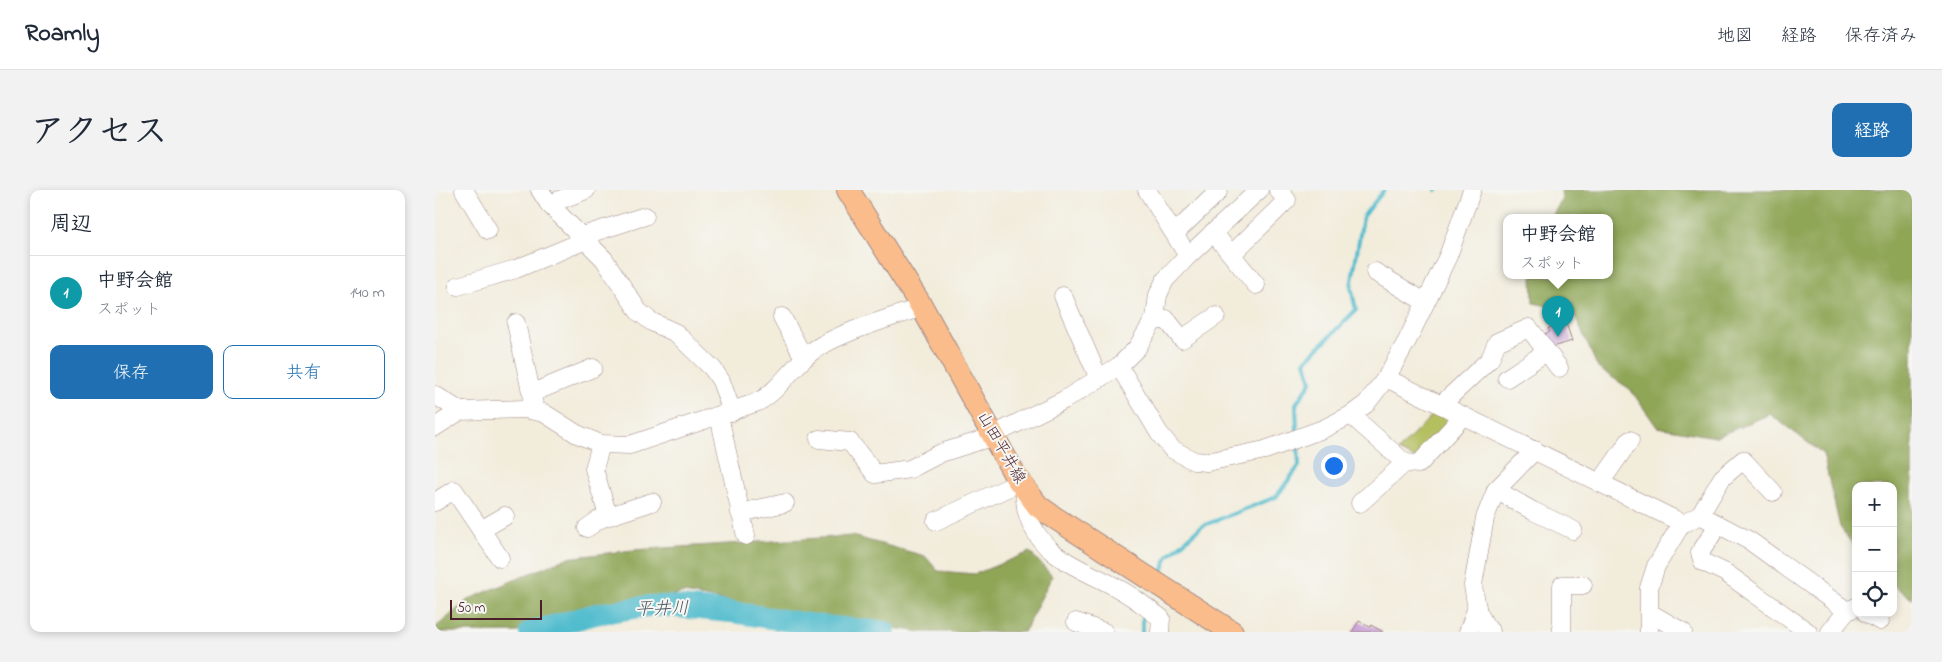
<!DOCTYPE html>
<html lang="ja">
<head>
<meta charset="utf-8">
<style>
	:root { --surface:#fff; --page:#f2f2f3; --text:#1f2937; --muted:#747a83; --line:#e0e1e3; --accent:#1f6fb2 }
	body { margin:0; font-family:"Indie Flower","Klee One",sans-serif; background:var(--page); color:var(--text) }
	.controls { position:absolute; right:15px; bottom:15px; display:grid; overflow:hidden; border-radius:10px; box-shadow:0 2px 8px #0003 }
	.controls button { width:45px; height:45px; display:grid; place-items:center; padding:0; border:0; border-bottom:1px solid var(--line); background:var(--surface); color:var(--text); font:25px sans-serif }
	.scale { position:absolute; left:15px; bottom:12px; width:92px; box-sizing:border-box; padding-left:5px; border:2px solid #4a1f2b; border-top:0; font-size:14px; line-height:18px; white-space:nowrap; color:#4a1f2b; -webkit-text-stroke:4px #f6f6f2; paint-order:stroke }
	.you { position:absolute; left:898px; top:275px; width:18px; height:18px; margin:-12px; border:4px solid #fff; border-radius:50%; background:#1a73e8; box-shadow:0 0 0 8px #1a73e833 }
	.badge { display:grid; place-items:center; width:32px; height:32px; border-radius:50%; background:var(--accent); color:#fff; font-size:16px; font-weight:700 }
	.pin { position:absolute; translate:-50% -41px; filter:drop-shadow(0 1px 2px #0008) }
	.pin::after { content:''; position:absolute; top:26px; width:18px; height:15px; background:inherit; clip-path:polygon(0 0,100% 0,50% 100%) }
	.popup { position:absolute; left:1068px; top:24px; width:110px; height:65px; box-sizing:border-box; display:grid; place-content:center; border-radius:10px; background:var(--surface); filter:drop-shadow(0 1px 4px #0005); font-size:16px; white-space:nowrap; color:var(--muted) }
	.popup b { font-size:19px; color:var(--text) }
	.popup::after { content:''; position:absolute; left:50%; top:100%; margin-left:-10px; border:10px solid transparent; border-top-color:var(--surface) }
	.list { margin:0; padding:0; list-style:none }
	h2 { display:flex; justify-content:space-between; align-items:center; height:65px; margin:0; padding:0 20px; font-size:21px }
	h2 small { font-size:16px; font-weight:400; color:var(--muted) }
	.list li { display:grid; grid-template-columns:32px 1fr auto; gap:15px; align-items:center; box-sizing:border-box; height:75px; padding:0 20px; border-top:1px solid var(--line) }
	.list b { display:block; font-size:19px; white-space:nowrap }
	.list p { margin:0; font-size:16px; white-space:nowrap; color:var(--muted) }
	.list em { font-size:16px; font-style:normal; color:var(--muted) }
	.actions { display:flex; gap:10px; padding:15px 20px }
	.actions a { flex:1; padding:11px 0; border:1px solid var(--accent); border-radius:10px; text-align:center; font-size:18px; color:var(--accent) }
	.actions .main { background:var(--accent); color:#fff }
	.icon { flex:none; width:28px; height:28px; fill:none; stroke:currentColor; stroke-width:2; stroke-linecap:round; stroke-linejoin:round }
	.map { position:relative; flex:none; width:1477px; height:442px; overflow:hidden; border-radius:10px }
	header { display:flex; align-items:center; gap:30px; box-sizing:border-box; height:70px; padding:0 25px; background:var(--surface); border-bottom:1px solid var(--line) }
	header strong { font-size:24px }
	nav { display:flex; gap:28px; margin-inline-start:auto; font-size:18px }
	.intro { display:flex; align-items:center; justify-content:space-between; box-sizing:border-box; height:120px; padding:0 30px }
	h1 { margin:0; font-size:35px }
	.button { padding:12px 22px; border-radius:10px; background:var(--accent); color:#fff; font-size:18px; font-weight:700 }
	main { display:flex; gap:30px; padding:0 30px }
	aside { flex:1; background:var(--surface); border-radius:10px; box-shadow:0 2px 8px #0003 }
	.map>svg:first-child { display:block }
	.green { fill:#b4bf61; stroke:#7f6f46 }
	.forest { fill:#8fa657; stroke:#6c6241 }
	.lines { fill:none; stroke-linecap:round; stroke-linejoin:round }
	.stream { stroke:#51bccd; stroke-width:4 }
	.river { stroke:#51bccd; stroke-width:22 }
	.building { fill:#c293d2 }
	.minor-casing { stroke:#9e8683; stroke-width:19 }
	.major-casing { stroke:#9e8683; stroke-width:24 }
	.minor { stroke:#fff; stroke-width:18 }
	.major { stroke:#fabc8b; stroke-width:22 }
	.labels { text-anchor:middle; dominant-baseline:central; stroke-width:4; stroke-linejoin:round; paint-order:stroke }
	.street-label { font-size:16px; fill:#4a1f2b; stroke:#f6f6f2 }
	.water-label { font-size:18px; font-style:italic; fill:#4c5664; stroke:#f6f6f2 }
</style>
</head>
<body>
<header>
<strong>Roamly</strong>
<nav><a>地図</a><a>経路</a><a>保存済み</a></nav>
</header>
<div class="intro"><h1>アクセス</h1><a class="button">経路</a></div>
<main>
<aside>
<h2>周辺<small></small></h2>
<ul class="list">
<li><span class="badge" style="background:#0f9aa8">1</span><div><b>中野会館</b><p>スポット</p></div><em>140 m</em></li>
</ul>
<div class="actions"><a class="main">保存</a><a>共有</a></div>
</aside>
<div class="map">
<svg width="1477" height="442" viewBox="0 0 1477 442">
	<rect width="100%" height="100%" fill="#f6f6f2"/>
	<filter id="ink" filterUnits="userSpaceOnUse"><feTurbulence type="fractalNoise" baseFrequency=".02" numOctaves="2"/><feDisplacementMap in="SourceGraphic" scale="10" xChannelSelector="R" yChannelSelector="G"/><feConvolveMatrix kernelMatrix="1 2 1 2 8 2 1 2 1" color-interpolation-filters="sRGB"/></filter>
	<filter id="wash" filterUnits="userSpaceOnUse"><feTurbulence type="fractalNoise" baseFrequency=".0096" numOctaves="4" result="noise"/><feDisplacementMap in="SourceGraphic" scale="20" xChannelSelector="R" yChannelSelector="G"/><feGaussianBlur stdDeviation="1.12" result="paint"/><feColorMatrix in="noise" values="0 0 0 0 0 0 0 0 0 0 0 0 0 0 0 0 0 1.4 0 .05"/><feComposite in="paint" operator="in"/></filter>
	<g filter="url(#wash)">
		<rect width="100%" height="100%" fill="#f2ecdb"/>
		<polygon class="green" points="1003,219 1021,229 984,270 963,261"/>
		<g class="forest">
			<polygon points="1126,0 1477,0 1477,409 1458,395 1458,296 1421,296 1421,359 1405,337 1388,264 1335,224 1281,247 1222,237 1195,199 1163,178 1138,121 1098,113 1097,86 1174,86 1174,28 1116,28 1127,9"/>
			<polygon points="417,346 490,366 503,381 540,384 595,362 617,386 589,442 487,442 385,428 249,403 82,442 0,442 0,438 34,409 132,368 198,360"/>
		</g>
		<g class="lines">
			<g class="stream">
				<polyline points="1001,0 1002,0"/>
				<polyline points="862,242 861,214 876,192 870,171 921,120 916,97 928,27 949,0"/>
				<polyline points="725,387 733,366 767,336 841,307 864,276 863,254"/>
				<polyline points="707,442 707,431 710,423"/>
			</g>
			<polyline class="river" points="95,442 161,424 213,416 233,416 296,422 387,436 450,442"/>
		</g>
		<g id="blocks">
			<g class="building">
				<polygon points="1131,133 1137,151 1118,157 1109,144 1115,142 1113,138"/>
				<polygon points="924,431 935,437 936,435 948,442 917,442"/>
			</g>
		</g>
	</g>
	<g filter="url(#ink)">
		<use href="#blocks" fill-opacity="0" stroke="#9e8683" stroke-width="1"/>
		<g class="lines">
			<defs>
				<g id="minor">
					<polyline points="29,0 53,40"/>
					<polyline points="105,0 114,14 169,69 204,122 217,132 241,143 278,179 286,191 297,222"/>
					<polyline points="114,14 151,0"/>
					<polyline points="778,42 821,95"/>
					<polyline points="740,43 783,2"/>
					<polyline points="147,46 210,26"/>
					<polyline points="797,64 852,10 843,0"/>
					<polyline points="753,66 824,0"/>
					<polyline points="940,82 990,112"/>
					<polyline points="23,96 81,79 151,50"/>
					<polyline points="628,106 664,189"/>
					<polyline points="347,127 369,168"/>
					<polyline points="718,131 731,129 747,149 781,126"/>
					<polyline points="81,133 100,220"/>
					<polyline points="684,176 724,243 737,259 759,271 772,272 830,260 888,239 916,225 931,214 951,188 972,151 1013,66 1037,0"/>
					<polyline points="951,188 1247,333 1252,332 1265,325 1315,351 1412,421"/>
					<polyline points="1072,188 1111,162"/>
					<polyline points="97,203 158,178"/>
					<polyline points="0,205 25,221"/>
					<polyline points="1006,215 1055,169 1062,152 1094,138 1124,178"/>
					<polyline points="916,225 970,273 925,313"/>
					<polyline points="284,226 311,346"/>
					<path d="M0,237L25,221L89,219L109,223L142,244L166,254L195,255L323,212C345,200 358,175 379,160C406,142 455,128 487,117"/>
					<polyline points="384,249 415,252 440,284 475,279 506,263 550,249 629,210 684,176 702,158 720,128 723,105 730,90 753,66 712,0"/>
					<polyline points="166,254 159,279 173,326"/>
					<polyline points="970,273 984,274 1028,226"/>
					<polyline points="1165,293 1195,250"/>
					<path d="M589,299C590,306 590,315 592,322C605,369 648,378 684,399C699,407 712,418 726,428L725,442"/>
					<polyline points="1061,300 1098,321 1138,340"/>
					<polyline points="0,312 19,300 65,368"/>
					<polyline points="305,323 350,313"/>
					<polyline points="1265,325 1287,288 1308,270 1338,302"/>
					<polyline points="501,331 585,292"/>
					<polyline points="1283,335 1265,363 1268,372 1291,383 1373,442"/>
					<polyline points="152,338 165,329 217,312"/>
					<polyline points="46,340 70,326"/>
					<polyline points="1215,423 1248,442"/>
					<polyline points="1431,423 1445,431"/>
					<polyline points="641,432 669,442"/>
					<polyline points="1033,442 1042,417"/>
					<polyline points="1056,442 1050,435 1042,420 1038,395 1050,328 1061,300 1100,260"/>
					<polyline points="1127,442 1127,395 1148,395"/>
					<polyline points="1214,442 1214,398 1221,376 1247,333"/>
					<polyline points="1395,442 1412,421 1421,417"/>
				</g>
				<polyline id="major" points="413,0 487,117 581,287 603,316 617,326 797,442"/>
			</defs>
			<use href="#minor" class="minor-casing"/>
			<use href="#major" class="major-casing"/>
			<use href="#minor" class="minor"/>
			<use href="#major" class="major"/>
		</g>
	</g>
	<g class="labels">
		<g class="street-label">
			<text transform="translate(566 258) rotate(60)">山田平井線</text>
		</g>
		<g class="water-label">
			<text transform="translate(227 420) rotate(-1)">平井川</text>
		</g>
	</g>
</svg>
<div class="controls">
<button>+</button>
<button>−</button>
<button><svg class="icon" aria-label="locate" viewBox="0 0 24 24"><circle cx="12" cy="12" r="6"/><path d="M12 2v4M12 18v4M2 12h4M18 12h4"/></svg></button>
</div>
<div class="scale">50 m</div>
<div class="you"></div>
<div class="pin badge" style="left:1123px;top:147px;background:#0f9aa8">1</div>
<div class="popup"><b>中野会館</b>スポット</div>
</div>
</main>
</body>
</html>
